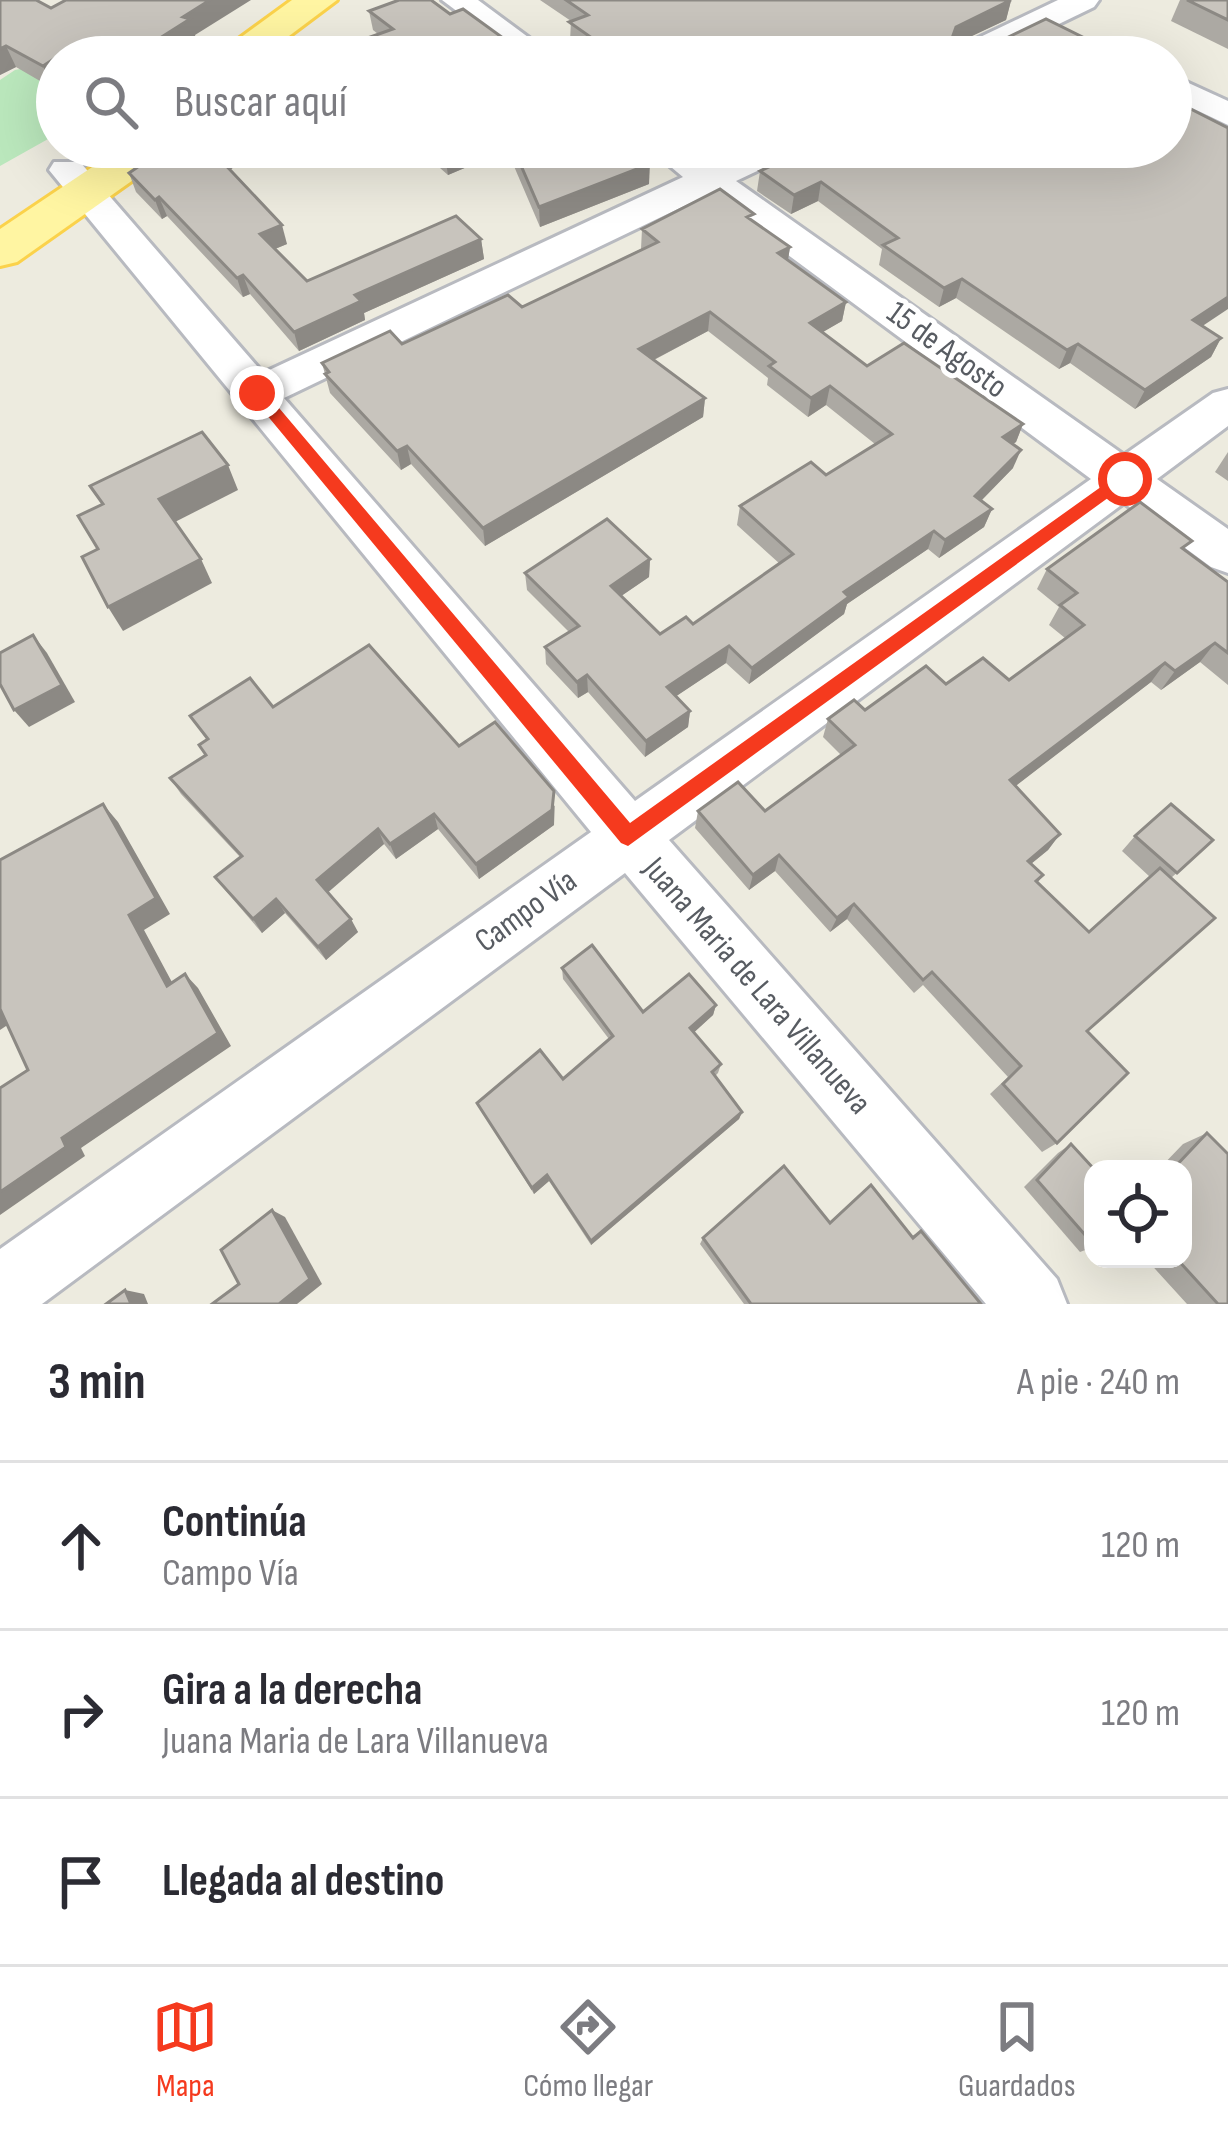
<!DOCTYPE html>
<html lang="es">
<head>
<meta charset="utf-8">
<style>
	:root { --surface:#fff; --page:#f2f2f3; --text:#2b2b33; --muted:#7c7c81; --line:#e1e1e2; --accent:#f53a1e }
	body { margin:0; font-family:"Sofia Sans Condensed",sans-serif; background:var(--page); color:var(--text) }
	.controls { position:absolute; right:36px; bottom:36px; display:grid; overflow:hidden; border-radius:24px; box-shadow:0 12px 48px #0002 }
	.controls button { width:108px; height:108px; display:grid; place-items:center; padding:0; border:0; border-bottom:3px solid var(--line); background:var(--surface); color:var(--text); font:60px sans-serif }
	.stop { position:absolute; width:36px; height:36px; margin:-27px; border:9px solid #f53a1e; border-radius:50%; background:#fff }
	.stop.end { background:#f53a1e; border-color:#fff; box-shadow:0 3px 12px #0008 }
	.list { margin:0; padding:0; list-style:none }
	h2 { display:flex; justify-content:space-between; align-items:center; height:156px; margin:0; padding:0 48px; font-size:51px }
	h2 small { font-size:39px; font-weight:400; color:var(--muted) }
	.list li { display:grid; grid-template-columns:78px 1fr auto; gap:36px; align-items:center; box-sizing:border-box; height:168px; padding:0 48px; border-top:3px solid var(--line) }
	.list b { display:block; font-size:45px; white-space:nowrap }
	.list p { margin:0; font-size:39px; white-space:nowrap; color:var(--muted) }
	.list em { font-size:39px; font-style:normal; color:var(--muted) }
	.icon { flex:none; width:66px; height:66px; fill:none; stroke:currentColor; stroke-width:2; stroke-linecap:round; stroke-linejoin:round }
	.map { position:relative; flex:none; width:1228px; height:1304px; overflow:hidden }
	.search { position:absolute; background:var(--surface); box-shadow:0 12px 48px #0002; left:36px; right:36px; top:36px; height:132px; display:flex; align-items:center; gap:30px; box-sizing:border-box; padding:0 42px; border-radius:66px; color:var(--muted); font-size:45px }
	.sheet { height:660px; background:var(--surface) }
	nav { display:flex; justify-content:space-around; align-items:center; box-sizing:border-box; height:168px; border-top:3px solid var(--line); background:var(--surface); font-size:33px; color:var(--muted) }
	nav a { display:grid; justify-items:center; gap:6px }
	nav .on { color:var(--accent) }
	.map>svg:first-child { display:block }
	.green { fill:#bae7bc }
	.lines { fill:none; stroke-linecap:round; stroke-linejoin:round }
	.minor-casing { stroke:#b8bac0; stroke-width:6 }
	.major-casing { stroke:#fbd24b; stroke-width:6 }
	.minor { fill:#fff; fill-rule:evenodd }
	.major { fill:#fff5a2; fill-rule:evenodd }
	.wall { fill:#aca9a3 }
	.shaded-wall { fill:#8c8984 }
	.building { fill:#c8c4bd; stroke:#8c8984; stroke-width:3 }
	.route { fill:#f53a1e }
	.labels { text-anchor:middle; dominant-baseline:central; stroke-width:10; stroke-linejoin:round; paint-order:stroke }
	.street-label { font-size:33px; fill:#585c62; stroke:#fff }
</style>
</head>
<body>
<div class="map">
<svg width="1228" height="1304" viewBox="0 0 1228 1304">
	<rect width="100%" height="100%" fill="#edebdf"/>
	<polygon class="green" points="36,66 57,85 57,134 0,166 0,80 15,70"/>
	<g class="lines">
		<defs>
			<g id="minor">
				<polygon points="442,0 478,0 555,57 518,57"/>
				<polygon points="1058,0 1099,0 1094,7 991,57 949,57 953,50"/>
				<polygon points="1171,75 1228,101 1228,125 1171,98"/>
				<path d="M647,147H688L712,164L749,147H796L791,155L736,181L1124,455L1213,393L1228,389V426L1157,479L1228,529V573L1211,567L1124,503L669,840L1057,1279L1067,1304H986L625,873L42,1304H0V1249L591,832L49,170L54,162H80L263,373L683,177ZM707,195L1091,479L635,801L284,398Z"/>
			</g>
			<g id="major">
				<polygon points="292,0 337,0 261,57 214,57"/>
				<polygon points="122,147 173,147 167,156 17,262 0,266 0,229"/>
			</g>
		</defs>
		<use href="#minor" class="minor-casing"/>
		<use href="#major" class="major-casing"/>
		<use href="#minor" class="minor"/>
		<use href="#major" class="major"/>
	</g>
	<g class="wall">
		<polygon points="0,0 195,35 196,41 171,57 57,57 52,88 16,67 0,75"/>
		<polygon points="540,0 1011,0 1006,20 960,41 1123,57 592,57 570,41 571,21"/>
		<polygon points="1180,0 1228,0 1228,49 1171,21"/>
		<polygon points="369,11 511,57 378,34 373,30"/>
		<polygon points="1174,100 1203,326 1221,338 1211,357 1135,409 1070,363 1059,369 956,298 939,307 879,265 882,249 818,201 791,214 757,191 760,171 778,163 780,147"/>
		<polygon points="167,147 261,147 230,170 287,244 275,249 307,281 481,239 484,259 364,313 365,320 299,351 250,294 243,297 167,216 162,219 136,192 129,173"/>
		<polygon points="416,147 643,147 634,153 649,184 540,227 507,150 448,175"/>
		<polygon points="753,221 790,247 788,260 846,302 842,321 822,332 867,366 1023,424 1016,442 1013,444 1013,468 981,501 992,509 984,527 939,558 928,549 847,604 844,614 749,684 726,663 676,696 690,711 688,727 645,757 588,692 578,698 546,664 545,647 569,632 527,590 525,573 650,559 649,577 621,596 660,634 693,624 780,564 737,525 740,506 826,475 875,444 826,405 808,417 767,385 768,378 708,331 654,360 705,398 703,417 485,546 411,464 401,470 330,393 322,363 402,344 522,307 641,249 642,229"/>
		<polygon points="1228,452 1228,481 1215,472"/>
		<polygon points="1185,550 1228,582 1228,685 1200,662 1161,690 1151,682 1015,786 1060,834 1048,850 1031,864 1043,875 1038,882 1089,932 1150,877 1122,851 1135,836 1213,840 1171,878 1087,1031 1057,1143 1042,1152 990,1094 1008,1077 923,985 914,993 847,919 830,932 775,871 749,890 695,828 698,811 765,811 841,755 823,737 828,719 865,710 946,684 1009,680 1065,638 1049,625 1059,607 1037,589 1047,569"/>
		<polygon points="273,707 459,746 555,806 554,825 479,879 438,829 396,859 384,844 327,892 358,932 326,960 285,913 262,933 226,891 215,877 240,857 181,794 170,778 206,755 207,740 190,716"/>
		<polygon points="562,968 643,1012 716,1005 713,1015 694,1032 721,1064 718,1073 715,1076 742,1112 739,1119 591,1245 549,1181 534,1194 477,1103 563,1079 609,1039 563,979"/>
		<polygon points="1207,1133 1228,1304 1187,1304 1146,1259 1183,1259 1183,1169 1159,1169 1183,1144"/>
		<polygon points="1071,1144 1093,1169 1093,1247 1080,1252 1024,1187 1058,1153"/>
		<polygon points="830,1223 912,1236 921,1231 981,1304 744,1304 700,1244 703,1238"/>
	</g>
	<g class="shaded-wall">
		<polygon points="210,0 251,0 195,35 196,41 171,57 130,57 183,17"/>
		<polygon points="1011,1 1006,20 951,46 947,57 956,27"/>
		<polygon points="510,43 511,57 497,57 496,48"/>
		<polygon points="6,46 16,67 0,75 0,49"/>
		<polygon points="57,59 57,85 52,88 43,66"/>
		<polygon points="1181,85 1173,104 1171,105 1171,90"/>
		<polygon points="230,147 261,147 223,175 217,156"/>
		<polygon points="311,147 328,147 312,153"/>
		<polygon points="467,147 507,147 507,150 448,175 445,156"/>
		<polygon points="618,147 643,147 643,149 618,160"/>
		<polygon points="650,164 649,184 540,227 539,207"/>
		<polygon points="821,182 818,201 791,214 794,195"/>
		<polygon points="159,197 167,216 162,219 155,200"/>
		<polygon points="282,225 287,244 265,253 260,234"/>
		<polygon points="481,239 484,259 364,313 365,320 299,351 294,332 355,295"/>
		<polygon points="790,247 787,266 778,253"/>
		<polygon points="243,275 250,294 243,297 237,278"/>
		<polygon points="962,279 956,298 939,307 944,288"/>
		<polygon points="1228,297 1228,309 1183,339 1193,320"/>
		<polygon points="846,302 842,321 806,342 810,323"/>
		<polygon points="710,312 708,331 638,368 639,349"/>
		<polygon points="1221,338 1211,357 1135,409 1145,390"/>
		<polygon points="1078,344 1070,363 1059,369 1067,350"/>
		<polygon points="830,386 826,405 808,417 811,398"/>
		<polygon points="705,398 703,417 485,546 483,528"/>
		<polygon points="1023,424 1016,442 995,455 1003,437"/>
		<polygon points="407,446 411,464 401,470 397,451"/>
		<polygon points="1021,450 1013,468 968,514 975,496"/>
		<polygon points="228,465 238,490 171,524 159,499"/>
		<polygon points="992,509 984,527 939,558 945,540"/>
		<polygon points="934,531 928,549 847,604 844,614 749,684 752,668 844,592"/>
		<polygon points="201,559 212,583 123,631 108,607"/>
		<polygon points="650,559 649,577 611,603 611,586"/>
		<polygon points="33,635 47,653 75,702 29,727 14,710"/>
		<polygon points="1215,643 1200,662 1161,690 1175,671"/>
		<polygon points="729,646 726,663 666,703 667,687"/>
		<polygon points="1165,663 1151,682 1000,798 1010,780"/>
		<polygon points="587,675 588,692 578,698 577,682"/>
		<polygon points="690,711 688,727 645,757 646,741"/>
		<polygon points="554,791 554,825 479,879 476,864"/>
		<polygon points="103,804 118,822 170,914 144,930 181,999 167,986 129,915"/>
		<polygon points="434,814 438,829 396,859 390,844"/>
		<polygon points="378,829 384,844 325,895 317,880"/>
		<polygon points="1060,834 1048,850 1016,876 1028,861"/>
		<polygon points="779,855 775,871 749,890 753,875"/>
		<polygon points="276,899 285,913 262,933 253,919"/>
		<polygon points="854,904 847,919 830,932 837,918"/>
		<polygon points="351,919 358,932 326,960 318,947"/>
		<polygon points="185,974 198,988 231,1046 81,1148 85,1156 0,1215 0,1192 62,1138"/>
		<polygon points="716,1005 713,1015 688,1038 690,1028"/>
		<polygon points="0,1006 18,1018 0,1030"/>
		<polygon points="742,1112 739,1119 591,1245 591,1241"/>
		<polygon points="547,1175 549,1181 534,1194 532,1188"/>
		<polygon points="272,1210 285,1217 322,1284 297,1304 279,1304"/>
		<polygon points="125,1290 144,1294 148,1304 131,1304"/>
	</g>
	<g class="building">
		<polygon points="0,0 36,0 51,8 66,0 210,0 183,17 190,19 130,57 77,57 67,54 57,57 43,66 6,46 0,49"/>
		<polygon points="399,0 431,0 450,14 463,9 510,43 496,48 508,57 314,57 393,29 369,11"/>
		<polygon points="566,0 1011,0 956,27 951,41 998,42 1046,19 1123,57 619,57 569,22 588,15"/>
		<polygon points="1187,0 1228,0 1228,20"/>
		<polygon points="1171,80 1181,85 1171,90"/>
		<polygon points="1171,99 1228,128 1228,297 1193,320 1221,338 1145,390 1078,344 1067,350 962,279 944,288 883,245 898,238 821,182 794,195 760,171 793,156 780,147 1171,147"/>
		<polygon points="167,147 230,147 217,156 282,225 260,234 307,281 456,216 481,239 355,295 361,301 294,332 243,275 237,278 159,197 155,200 129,173"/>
		<polygon points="435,147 467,147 445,156"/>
		<polygon points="513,147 626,147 650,164 539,207"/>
		<polygon points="720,189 754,214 747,217 790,247 778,253 846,302 810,323 867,366 904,343 1023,424 1003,437 1021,450 975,496 992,509 945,540 934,531 844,592 849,597 752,668 729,646 667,687 690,711 646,741 587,675 577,682 545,647 579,626 525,573 607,519 650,559 611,586 660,634 686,617 693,624 793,554 740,506 811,462 826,475 892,434 830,386 811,398 769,366 775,362 710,312 639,349 705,398 483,528 407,446 397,451 325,374 329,372 322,363 390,331 402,344 508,295 522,307 658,242 642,229"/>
		<polygon points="202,432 228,465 159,499 201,559 108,607 82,557 98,549 78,516 103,504 90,486"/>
		<polygon points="1140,502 1192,541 1182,548 1228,582 1228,653 1215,643 1175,671 1165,663 1010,780 1060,834 1028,861 1043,875 1036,881 1089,932 1160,868 1215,918 1087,1031 1128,1073 1057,1143 1003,1084 1021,1066 932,972 923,980 854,904 837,918 779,855 753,875 698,811 738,782 765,811 855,745 828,719 854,700 865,710 926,666 946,684 983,658 1009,680 1084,625 1060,605 1077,593 1047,569"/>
		<polygon points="33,635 62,685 14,710 0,684 0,653"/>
		<polygon points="369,645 459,746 495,722 554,791 552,810 476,864 434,814 390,844 378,829 317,880 351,919 318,947 276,899 253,919 215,877 242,856 170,778 206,755 199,745 208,739 190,716 250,678 273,707"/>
		<polygon points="103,804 156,898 129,915 167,986 185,974 218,1033 62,1138 66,1147 0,1192 0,1088 28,1070 0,1009 0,860"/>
		<polygon points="1171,804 1213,840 1177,873 1135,836"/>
		<polygon points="592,945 643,1012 689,974 716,1005 690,1028 721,1064 712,1072 742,1112 591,1241 547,1175 532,1188 477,1103 540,1050 563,1079 613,1036 562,968"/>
		<polygon points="1207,1133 1228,1154 1228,1304 1218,1304 1177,1259 1183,1259 1183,1169 1173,1169"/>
		<polygon points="1071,1144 1094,1169 1093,1244 1037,1180"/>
		<polygon points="784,1166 830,1223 871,1185 913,1238 921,1231 981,1304 751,1304 703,1238"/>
		<polygon points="272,1210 310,1279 279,1304 212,1304 239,1284 221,1250"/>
		<polygon points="125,1290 131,1304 106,1304"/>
	</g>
	<polygon class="route" points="252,389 263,389 630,823 1119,474 1131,474 1134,479 628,846 621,843 252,397"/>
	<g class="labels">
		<g class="street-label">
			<text transform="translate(947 350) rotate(36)">15 de Agosto</text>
			<text transform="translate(526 911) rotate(-36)">Campo Vía</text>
			<text transform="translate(757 986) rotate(49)">Juana Maria de Lara Villanueva</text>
		</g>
	</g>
</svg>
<div class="controls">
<button><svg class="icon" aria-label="locate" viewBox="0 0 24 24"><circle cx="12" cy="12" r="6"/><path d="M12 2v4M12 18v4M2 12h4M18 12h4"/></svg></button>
</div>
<div class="stop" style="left:1125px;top:479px"></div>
<div class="stop end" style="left:257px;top:393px"></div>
<div class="search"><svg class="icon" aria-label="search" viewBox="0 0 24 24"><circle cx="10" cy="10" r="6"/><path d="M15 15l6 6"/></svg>Buscar aquí</div>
</div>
<section class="sheet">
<h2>3 min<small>A pie · 240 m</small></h2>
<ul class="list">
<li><svg class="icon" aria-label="ahead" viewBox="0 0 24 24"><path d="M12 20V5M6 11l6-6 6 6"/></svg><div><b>Continúa</b><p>Campo Vía</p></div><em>120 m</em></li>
<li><svg class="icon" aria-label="right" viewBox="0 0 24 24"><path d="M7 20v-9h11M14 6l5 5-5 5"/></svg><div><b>Gira a la derecha</b><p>Juana Maria de Lara Villanueva</p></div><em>120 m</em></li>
<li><svg class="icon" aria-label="arrive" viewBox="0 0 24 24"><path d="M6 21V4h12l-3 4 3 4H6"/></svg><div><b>Llegada al destino</b></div></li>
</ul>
</section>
<nav>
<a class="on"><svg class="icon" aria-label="map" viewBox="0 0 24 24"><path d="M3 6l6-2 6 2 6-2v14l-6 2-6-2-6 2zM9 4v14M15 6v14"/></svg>Mapa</a>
<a><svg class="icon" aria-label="directions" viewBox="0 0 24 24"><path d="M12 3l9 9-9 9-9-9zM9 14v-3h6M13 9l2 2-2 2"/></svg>Cómo llegar</a>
<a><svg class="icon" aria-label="saved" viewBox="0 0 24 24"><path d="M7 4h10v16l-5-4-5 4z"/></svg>Guardados</a>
</nav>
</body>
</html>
